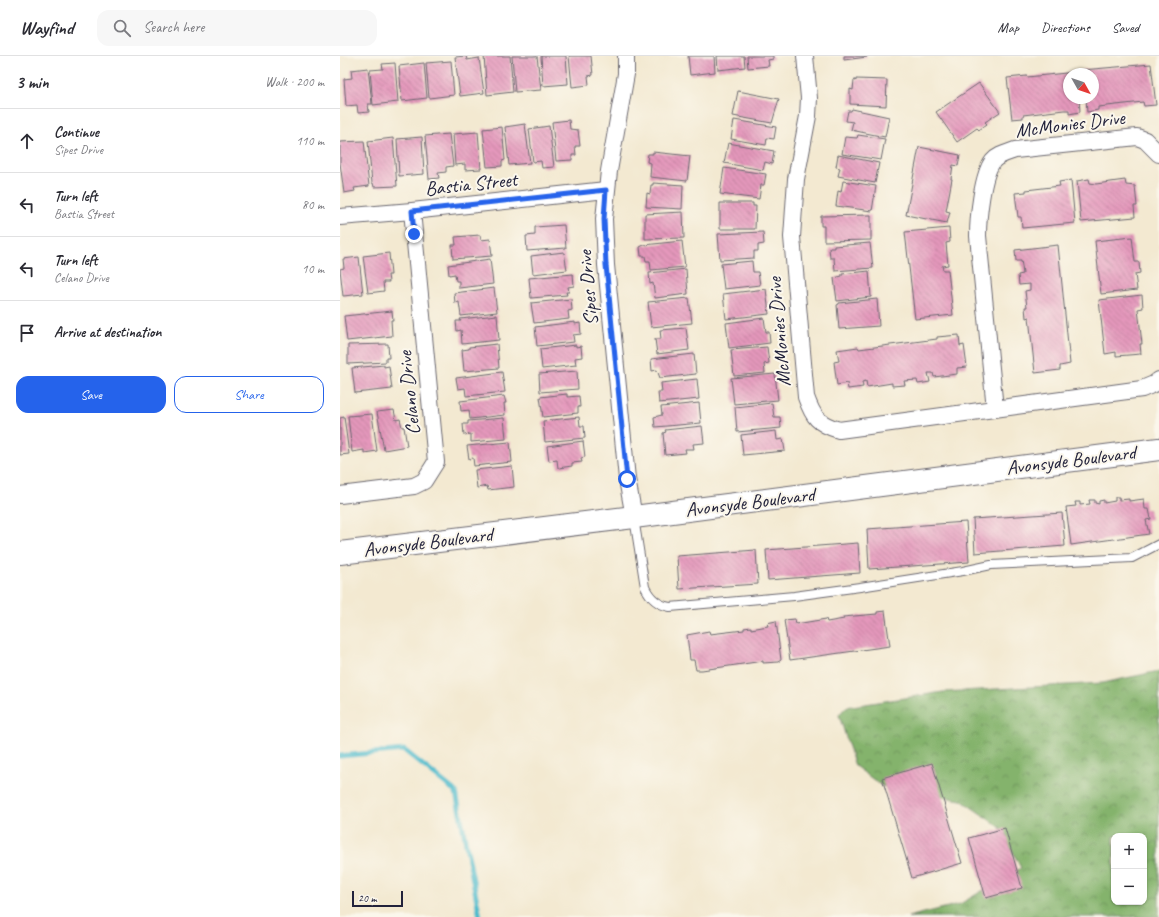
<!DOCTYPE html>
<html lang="en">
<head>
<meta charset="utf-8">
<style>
	:root { --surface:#fff; --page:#f7f7f7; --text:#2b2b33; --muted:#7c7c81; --line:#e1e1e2; --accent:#2563eb }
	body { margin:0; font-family:Caveat,sans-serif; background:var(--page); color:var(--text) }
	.controls { position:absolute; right:12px; bottom:12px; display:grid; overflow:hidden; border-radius:8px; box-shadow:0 1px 3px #0004 }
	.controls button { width:36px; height:36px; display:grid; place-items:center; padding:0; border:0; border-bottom:1px solid var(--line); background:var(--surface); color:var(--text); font:20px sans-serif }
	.compass { position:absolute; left:723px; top:12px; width:36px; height:36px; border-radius:50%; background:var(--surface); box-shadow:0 1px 3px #0004; rotate:130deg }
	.scale { position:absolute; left:12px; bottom:10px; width:51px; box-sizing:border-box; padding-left:4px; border:2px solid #22223b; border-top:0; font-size:11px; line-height:14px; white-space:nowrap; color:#22223b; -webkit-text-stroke:3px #fbf7ec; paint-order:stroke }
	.stop { position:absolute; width:12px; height:12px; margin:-9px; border:3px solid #2563eb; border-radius:50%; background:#fff }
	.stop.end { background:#2563eb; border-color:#fff; box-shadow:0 1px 4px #0008 }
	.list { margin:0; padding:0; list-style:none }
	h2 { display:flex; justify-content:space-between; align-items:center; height:52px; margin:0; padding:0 16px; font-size:17px }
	h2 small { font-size:13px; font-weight:400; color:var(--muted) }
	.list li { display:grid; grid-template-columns:26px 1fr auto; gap:12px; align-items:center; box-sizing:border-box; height:64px; padding:0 16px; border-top:1px solid var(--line) }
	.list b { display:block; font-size:15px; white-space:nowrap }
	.list p { margin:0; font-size:13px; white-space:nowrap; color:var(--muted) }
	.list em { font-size:13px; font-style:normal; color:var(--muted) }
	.actions { display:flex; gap:8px; padding:12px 16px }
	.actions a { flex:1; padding:9px 0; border:1px solid var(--accent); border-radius:12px; text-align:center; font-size:14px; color:var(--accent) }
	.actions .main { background:var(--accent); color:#fff }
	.icon { flex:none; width:22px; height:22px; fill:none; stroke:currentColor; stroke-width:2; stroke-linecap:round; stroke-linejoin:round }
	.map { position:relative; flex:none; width:819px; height:861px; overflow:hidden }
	header { display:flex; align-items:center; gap:24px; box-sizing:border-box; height:56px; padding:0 20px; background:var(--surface); border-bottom:1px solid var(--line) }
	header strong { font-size:19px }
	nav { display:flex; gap:22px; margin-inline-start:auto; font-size:14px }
	.search { width:280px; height:36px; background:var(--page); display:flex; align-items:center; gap:10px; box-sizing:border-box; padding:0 14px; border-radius:12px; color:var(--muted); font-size:15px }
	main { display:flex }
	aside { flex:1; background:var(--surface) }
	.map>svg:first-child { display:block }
	.forest { fill:url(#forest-crowns); stroke:#536a54; fill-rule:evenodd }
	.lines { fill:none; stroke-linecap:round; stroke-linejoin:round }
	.stream { stroke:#50bbcc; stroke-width:5 }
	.building { fill:url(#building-back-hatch) }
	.service-casing { stroke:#6b6870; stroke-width:10 }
	.minor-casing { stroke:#6b6870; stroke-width:18 }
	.secondary-casing { stroke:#6b6870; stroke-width:24 }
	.service { stroke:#fff; stroke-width:8 }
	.minor { stroke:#fff; stroke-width:16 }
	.secondary { stroke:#fff; stroke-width:22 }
	.route { stroke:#2563eb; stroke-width:5 }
	.labels { text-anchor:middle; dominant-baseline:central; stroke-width:4; stroke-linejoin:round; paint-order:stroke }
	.street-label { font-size:20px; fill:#22223b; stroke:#fbf7ec }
</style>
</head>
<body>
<header>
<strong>Wayfind</strong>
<div class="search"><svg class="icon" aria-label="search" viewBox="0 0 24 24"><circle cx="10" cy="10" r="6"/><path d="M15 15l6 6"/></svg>Search here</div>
<nav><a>Map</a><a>Directions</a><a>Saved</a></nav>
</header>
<main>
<aside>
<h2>3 min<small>Walk · 200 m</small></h2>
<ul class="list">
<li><svg class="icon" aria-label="ahead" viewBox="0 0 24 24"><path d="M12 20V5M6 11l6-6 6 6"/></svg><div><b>Continue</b><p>Sipes Drive</p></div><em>110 m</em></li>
<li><svg class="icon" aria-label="left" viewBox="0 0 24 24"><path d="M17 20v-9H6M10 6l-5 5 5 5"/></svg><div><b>Turn left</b><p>Bastia Street</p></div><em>80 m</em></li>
<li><svg class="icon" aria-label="left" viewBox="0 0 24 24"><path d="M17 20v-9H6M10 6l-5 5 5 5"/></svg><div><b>Turn left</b><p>Celano Drive</p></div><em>10 m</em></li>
<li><svg class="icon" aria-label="arrive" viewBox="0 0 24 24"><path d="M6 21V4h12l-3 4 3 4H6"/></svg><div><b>Arrive at destination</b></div></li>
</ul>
<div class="actions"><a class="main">Save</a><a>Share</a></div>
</aside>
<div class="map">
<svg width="819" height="861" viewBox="0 0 819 861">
	<defs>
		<pattern id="forest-crowns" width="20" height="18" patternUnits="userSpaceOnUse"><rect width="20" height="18" fill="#84b36c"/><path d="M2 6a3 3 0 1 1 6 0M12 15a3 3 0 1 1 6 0" fill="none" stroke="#6c915a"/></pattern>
		<pattern id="building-back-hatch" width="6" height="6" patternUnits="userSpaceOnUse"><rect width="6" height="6" fill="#e497bb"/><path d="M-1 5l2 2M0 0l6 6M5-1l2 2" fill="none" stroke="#b87b99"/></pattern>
	</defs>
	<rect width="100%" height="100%" fill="#fbf7ec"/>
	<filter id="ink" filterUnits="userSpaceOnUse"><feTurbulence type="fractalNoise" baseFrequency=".025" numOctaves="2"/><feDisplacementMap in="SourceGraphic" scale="8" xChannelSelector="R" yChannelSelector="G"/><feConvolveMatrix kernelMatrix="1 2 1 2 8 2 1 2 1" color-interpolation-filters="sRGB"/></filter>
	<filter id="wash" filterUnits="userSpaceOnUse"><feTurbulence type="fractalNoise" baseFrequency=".012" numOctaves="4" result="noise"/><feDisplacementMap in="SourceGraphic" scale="16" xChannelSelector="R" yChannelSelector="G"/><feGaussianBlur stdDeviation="0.9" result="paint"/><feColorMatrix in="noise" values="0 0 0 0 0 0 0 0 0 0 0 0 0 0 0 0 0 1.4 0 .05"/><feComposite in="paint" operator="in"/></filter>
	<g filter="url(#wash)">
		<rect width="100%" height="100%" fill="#f3e9d1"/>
		<path class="forest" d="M819,615V861H568L620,848L681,812L660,771L621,744L542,730L515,710L499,659L506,651L603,636L763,627ZM774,780H804V846H774Z"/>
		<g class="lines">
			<polyline class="stream" points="0,700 64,694 116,736 140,861"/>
		</g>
		<g id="blocks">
			<g class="building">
				<polygon points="126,0 127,4 139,2 144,37 120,40 115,1"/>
				<polygon points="144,0 170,0 173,36 147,39"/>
				<polygon points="172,0 197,0 201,34 175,36"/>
				<polygon points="201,0 226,0 228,28 203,30"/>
				<polygon points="229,0 251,0 253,19 248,20 249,29 232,31"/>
				<polygon points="348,0 374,0 375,16 350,19"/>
				<polygon points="377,0 404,0 405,11 378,14"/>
				<polygon points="407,0 433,0 433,3 428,4 429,10 408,12"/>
				<polygon points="504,0 527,0 527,1 504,4"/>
				<polygon points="111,5 114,39 89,42 86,7"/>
				<polygon points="55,7 58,46 33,49 30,14 43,13 42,8"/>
				<polygon points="84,7 87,42 62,45 59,10"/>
				<polygon points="811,8 816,49 804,50 803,46 758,51 758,54 747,56 746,42 753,42 753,18 743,18 742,14"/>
				<polygon points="28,12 32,48 28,48 29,56 18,57 17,49 6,50 4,23 12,22 11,14"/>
				<polygon points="736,16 736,18 729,18 729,42 739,42 740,56 729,58 729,54 724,54 683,59 683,62 672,63 667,22 687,20 687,21"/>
				<polygon points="516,23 547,24 546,50 510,48 510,33 513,34 514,24 516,25"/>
				<polygon points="639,27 660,56 645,66 647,68 639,74 637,72 617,86 596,56"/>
				<polygon points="398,35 439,43 432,67 393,60"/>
				<polygon points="512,53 549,61 545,81 511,74 513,66 506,65 508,55 511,55"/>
				<polygon points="229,64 230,73 238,74 240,90 235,90 236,99 232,99 232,104 216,105 212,66"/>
				<polygon points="394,64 436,71 434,83 427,82 426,89 391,83"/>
				<polygon points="185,68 190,107 169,109 165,71"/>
				<polygon points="209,70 214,111 202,112 201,105 193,106 189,73"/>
				<polygon points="162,71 165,104 162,105 162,110 147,111 143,73"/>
				<polygon points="138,76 141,113 125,114 125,108 115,109 113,78"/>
				<polygon points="109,78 113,110 106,111 106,116 98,117 99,122 89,123 85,80"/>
				<polygon points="518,79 545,83 541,104 502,98 505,81 517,82"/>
				<polygon points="82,81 84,118 59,120 57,83"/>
				<polygon points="53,82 57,130 34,131 33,127 32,127 28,85"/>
				<polygon points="24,85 29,130 14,132 15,135 4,137 0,107 0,86"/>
				<polygon points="388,87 434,95 432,108 425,106 423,114 384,107"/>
				<polygon points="579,91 620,99 618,110 613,109 611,123 612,123 606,155 610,156 607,167 566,159"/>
				<polygon points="313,96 350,100 347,125 310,121 311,107 307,106 308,98 313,98"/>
				<polygon points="498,99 539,107 535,127 498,120 500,112 496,111"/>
				<polygon points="384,112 426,118 424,129 421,129 419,143 380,138"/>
				<polygon points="749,123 750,127 756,128 785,124 786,129 795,130 797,150 794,150 795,161 741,166 737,125"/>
				<polygon points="731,124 735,167 682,172 681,161 678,161 675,137 686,136 686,134 720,130 719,126"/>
				<polygon points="503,125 536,130 532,155 496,150 498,135 501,136"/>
				<polygon points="313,127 343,129 342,153 306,151 307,137 310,138 311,129 313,129"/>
				<polygon points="380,147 413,147 413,150 416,150 415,173 380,173"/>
				<polygon points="343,156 344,182 305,183 305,158"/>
				<polygon points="531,159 531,184 484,185 484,170 481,170 481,160"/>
				<polygon points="224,169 226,192 187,195 186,180 195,179 195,171"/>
				<polygon points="609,172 610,186 606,187 608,209 602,210 603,214 608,214 613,259 575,263 565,176"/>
				<polygon points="423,176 424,188 418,189 418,195 414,195 414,202 380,204 378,178"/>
				<polygon points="140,179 141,184 150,183 152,200 113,203 112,189 116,189 115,181"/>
				<polygon points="792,181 795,206 799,206 800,217 795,218 797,234 761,238 755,185"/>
				<polygon points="342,185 345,211 311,214 310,205 306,205 305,200 301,200 300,191 304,189"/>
				<polygon points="530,187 533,212 495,215 494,202 490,202 489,192 494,192 494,190"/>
				<polygon points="718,189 730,308 720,310 720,314 695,317 689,261 686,262 685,251 687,251 685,235 690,234 690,228 679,229 678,219 683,218 682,210 681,205 676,205 675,194"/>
				<polygon points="224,196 227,214 193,218 191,200"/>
				<polygon points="49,197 51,219 48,219 49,226 43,226 44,235 28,237 23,200"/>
				<polygon points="19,201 23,238 3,240 0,213 4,212 3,203"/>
				<polygon points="150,203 153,228 119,232 119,225 116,225 115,218 109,219 108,209"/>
				<polygon points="412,205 413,216 418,216 420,229 384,233 381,208"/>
				<polygon points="346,213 348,238 315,242 313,227 310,228 309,217"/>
				<polygon points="529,215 531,241 497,245 494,222 502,220 502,218"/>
				<polygon points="233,218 234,230 228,231 229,236 226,236 227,239 191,242 189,222"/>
				<polygon points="154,232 157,256 121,260 119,246 115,247 114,237"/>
				<polygon points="426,233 429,258 386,263 383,238"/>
				<polygon points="802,239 803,252 798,253 802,288 800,288 801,298 776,300 776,296 765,298 759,244"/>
				<polygon points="349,242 352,267 311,271 308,246"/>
				<polygon points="231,243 232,254 228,255 229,263 194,267 191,247"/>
				<polygon points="537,243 539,270 499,273 497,249 499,248 499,247"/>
				<polygon points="52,255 53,264 51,264 52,280 7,285 4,260"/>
				<polygon points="157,259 159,284 122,288 121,274 117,275 116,265 121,265 120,263"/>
				<polygon points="424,262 426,276 429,276 430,287 389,292 386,267"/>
				<polygon points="235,266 235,268 240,267 241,278 233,279 234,286 197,290 195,271"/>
				<polygon points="346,272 349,294 317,298 315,283 321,283 320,274"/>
				<polygon points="619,279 620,290 624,289 627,311 617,312 617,318 594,321 593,317 588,317 590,326 578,328 577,324 564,325 565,329 552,330 552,327 527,331 526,325 522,326 523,331 508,333 507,327 497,329 494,306 499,305 497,294 518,291 519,293 597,283 597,281"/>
				<polygon points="48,288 49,302 46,302 46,306 8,308 8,289"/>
				<polygon points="157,288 159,312 124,315 122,294 129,293 129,291"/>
				<polygon points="236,289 236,291 241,290 242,301 235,302 236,309 202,313 200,293"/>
				<polygon points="427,291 429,307 424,308 425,317 394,320 391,294"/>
				<polygon points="354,298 356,318 320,322 317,314 312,315 311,303"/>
				<polygon points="44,309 44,311 49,310 52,333 15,337 12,312"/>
				<polygon points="237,315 238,333 200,336 199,318"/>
				<polygon points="162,316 165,336 126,340 125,332 118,333 116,322"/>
				<polygon points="435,318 438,344 394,348 391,322"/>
				<polygon points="357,323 359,343 319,347 318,336 322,336 321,327"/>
				<polygon points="227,338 227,341 239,340 240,351 238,351 238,357 203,361 200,341"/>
				<polygon points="164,340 166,347 164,347 165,359 130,363 129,354 121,355 120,345"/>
				<polygon points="359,347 361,367 315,371 314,361 322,359 321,351"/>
				<polygon points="432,347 434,361 440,361 441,372 397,376 395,351"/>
				<polygon points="54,354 56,364 60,363 62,371 64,371 67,390 44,394 37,356"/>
				<polygon points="32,358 37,395 24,397 24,394 12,396 8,360"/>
				<polygon points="4,361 9,398 0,399 0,362"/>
				<polygon points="239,361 240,370 244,370 245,382 205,386 203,365"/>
				<polygon points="164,362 166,383 131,386 131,378 124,379 123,368 128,368 128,365"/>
				<polygon points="362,370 364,387 353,388 354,393 345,393 346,397 325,399 323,377 326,376 325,374"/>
				<polygon points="436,375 437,384 443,383 445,395 403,399 401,379"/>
				<polygon points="243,385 245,401 241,402 242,406 232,407 232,410 218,412 217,404 209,405 207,390"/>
				<polygon points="170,386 172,406 134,410 133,402 129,403 127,390"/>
				<polygon points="172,410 174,431 148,434 147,430 137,432 135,414"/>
				<polygon points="775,441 779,441 779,444 789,443 789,445 804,443 805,453 809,453 811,463 806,464 809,478 731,489 726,451 736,450 735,446 740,446 740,449 750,448 749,444 755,444 755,447 759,448 759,445 764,444 764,447 775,445"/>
				<polygon points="722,457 725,490 635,497 633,463"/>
				<polygon points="626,466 629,506 529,513 527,473"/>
				<polygon points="518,487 520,517 428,524 426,494"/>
				<polygon points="416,494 418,528 339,533 337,500"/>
				<polygon points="545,555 550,590 450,604 444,564 455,563 456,568 486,563 487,566 504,563 503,561 537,558 537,556"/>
				<polygon points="436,565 441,604 438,606 423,607 423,605 362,614 356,614 354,604 350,604 347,579 369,575 370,578 404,574 404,572 411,571 411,573 428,570 427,567"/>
				<polygon points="592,707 622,807 572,822 542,722"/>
				<polygon points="665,772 682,832 646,842 629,782"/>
			</g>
		</g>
	</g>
	<g filter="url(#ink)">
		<use href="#blocks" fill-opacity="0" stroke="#6b6870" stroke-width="1"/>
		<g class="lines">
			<defs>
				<path id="service" d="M294,462L305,531C310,542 318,549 330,551L454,540L520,531L623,515L651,509L792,502L819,488"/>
				<g id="minor">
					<polyline points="286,0 286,18 269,115 264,163 266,209 287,423 294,461"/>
					<path d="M465,0L469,42L468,60L456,123L452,181L466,341C473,361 478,368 499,374L802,333L814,328L819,324"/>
					<polyline points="0,161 72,155 266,134"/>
					<path d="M655,353L638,180C638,162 642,119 653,105C658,99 667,97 675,94L797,81L805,84L819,98"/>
					<polyline points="0,439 74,430 84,425 96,406 72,155"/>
				</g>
				<polyline id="secondary" points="0,497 294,461 819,393"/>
			</defs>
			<use href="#service" class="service-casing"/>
			<use href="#minor" class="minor-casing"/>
			<use href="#secondary" class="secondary-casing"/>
			<use href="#service" class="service"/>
			<use href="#minor" class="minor"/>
			<use href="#secondary" class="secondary"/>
		</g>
	</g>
	<g class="lines" filter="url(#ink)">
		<polyline class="route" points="74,178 72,155 266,134 264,163 266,209 287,423"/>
	</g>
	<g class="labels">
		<g class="street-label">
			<text transform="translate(730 68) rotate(-7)">McMonies Drive</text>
			<text transform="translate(131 128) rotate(-6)">Bastia Street</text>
			<text transform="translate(248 232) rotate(-95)">Sipes Drive</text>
			<text transform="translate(439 276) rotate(-95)">McMonies Drive</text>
			<text transform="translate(69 337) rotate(-96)">Celano Drive</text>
			<text transform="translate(731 404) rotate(-7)">Avonsyde Boulevard</text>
			<text transform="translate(410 446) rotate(-7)">Avonsyde Boulevard</text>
			<text transform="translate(88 486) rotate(-7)">Avonsyde Boulevard</text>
		</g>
	</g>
</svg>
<div class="controls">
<button>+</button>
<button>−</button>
</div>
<svg class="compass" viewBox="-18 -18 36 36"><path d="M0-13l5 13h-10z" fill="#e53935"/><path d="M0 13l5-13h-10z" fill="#7c7c81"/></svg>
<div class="scale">20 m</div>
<div class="stop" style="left:287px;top:423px"></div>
<div class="stop end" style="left:74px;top:178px"></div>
</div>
</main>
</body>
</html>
